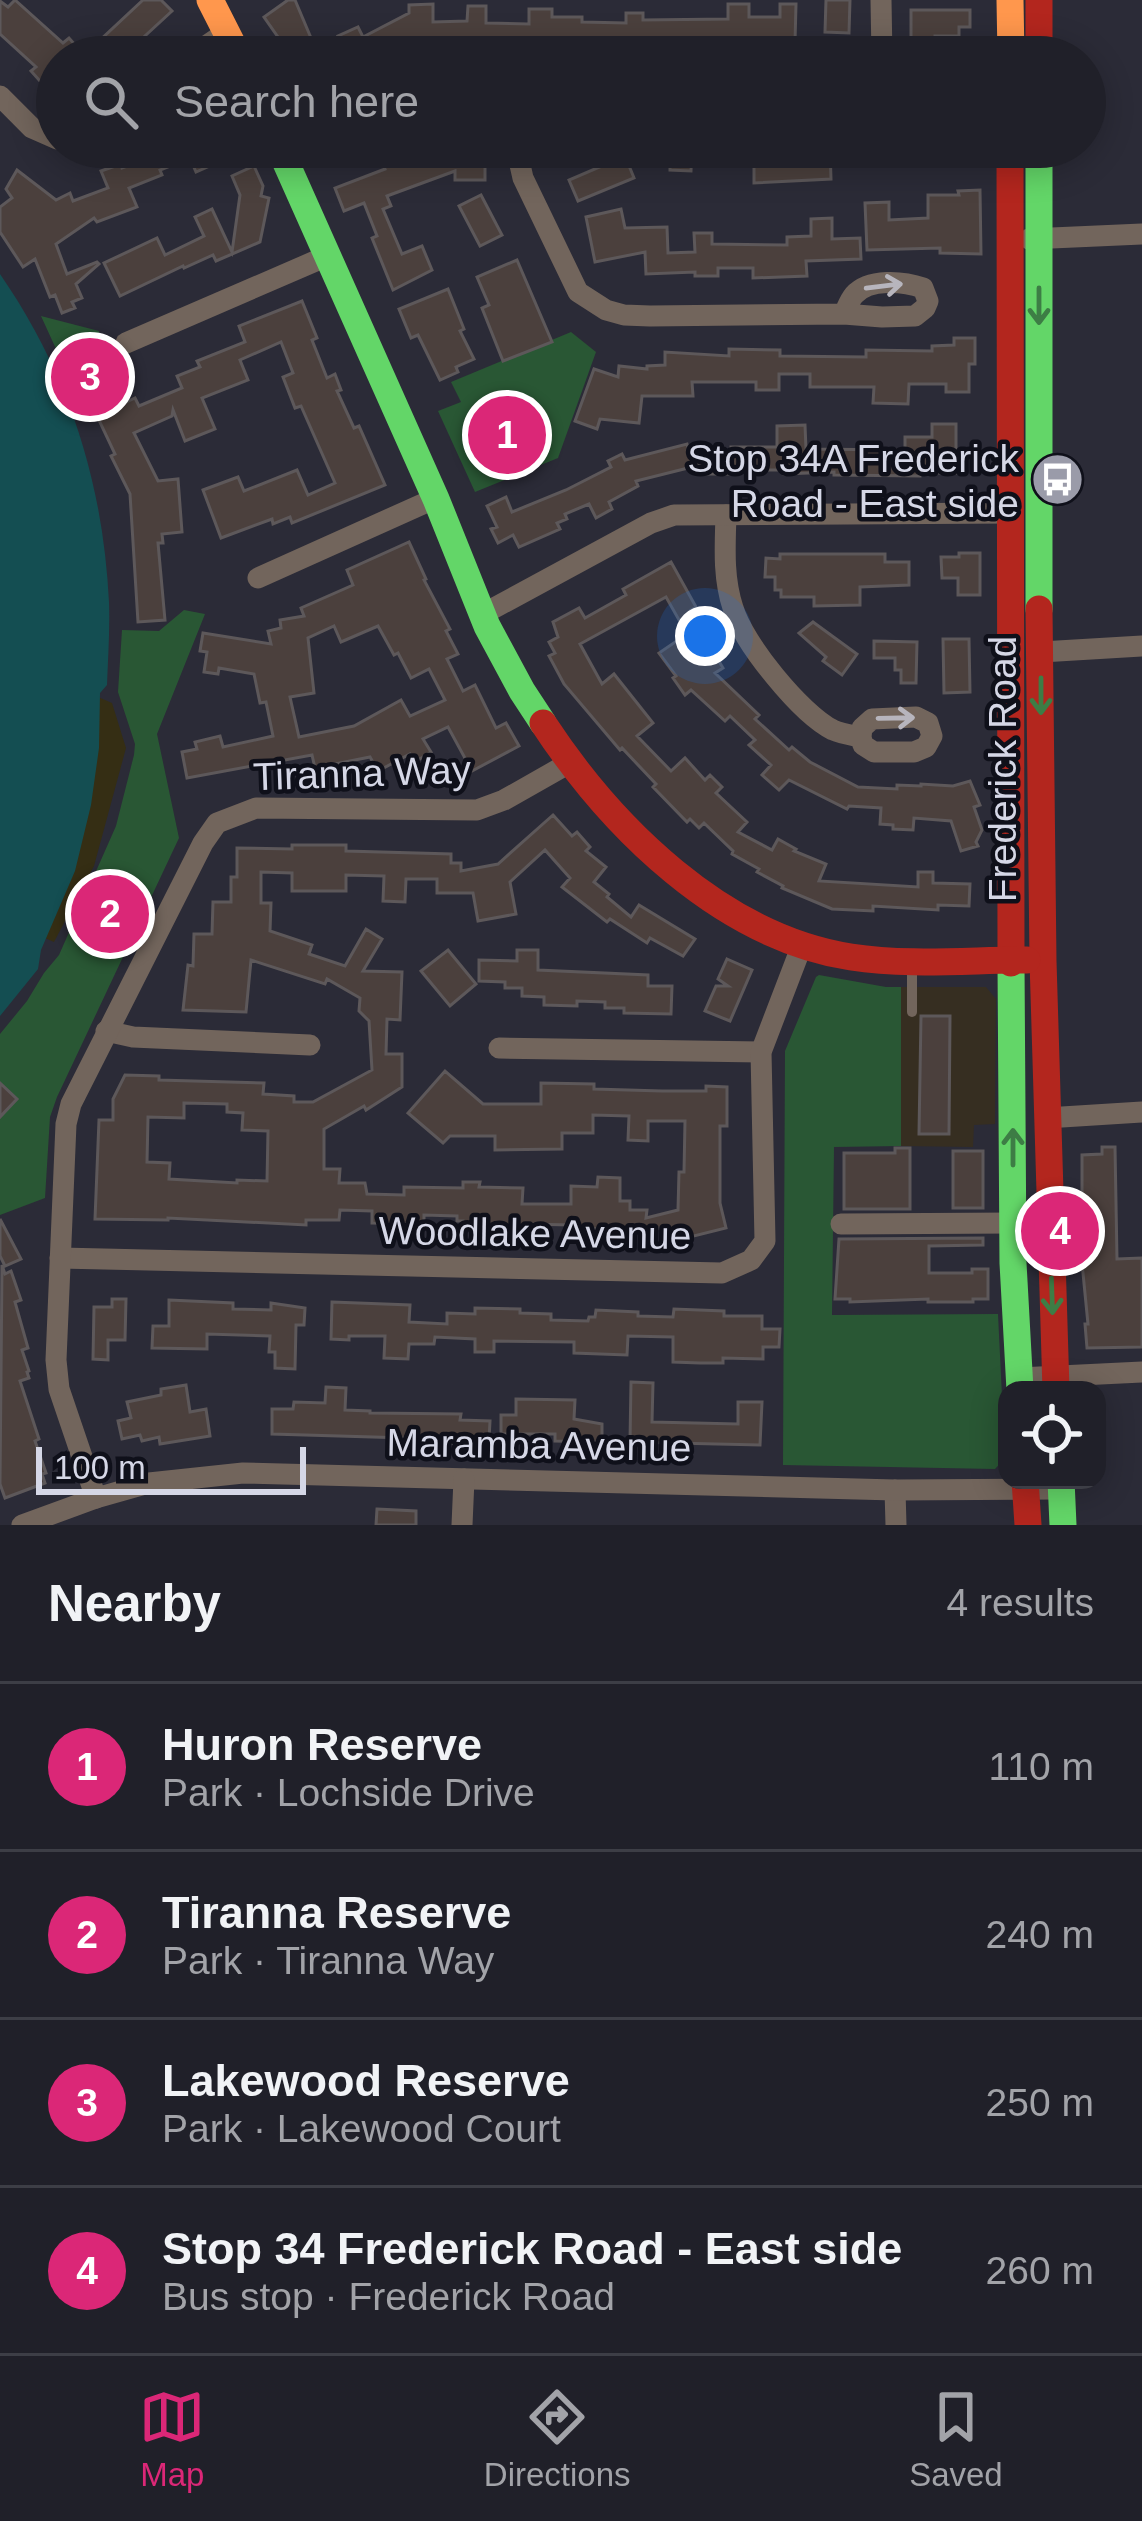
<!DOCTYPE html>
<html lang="en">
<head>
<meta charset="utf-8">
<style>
	:root { --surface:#202029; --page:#2d2d35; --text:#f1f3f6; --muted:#a2a3a8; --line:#3d3e46; --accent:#db2777 }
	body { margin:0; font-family:Arial,sans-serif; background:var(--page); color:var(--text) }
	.controls { position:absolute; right:36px; bottom:36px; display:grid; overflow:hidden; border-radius:24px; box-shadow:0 6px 30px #0003 }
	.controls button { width:108px; height:108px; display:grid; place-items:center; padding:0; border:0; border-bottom:3px solid var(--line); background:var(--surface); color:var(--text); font:60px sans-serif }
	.scale { position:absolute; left:36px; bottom:30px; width:270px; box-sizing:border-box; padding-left:12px; border:6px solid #d5d7e6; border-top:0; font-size:33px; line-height:42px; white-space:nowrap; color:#d5d7e6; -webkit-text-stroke:9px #0f101a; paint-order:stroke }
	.you { position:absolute; left:705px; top:636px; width:42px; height:42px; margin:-30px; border:9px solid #fff; border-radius:50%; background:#1a73e8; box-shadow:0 0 0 18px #1a73e833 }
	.badge { display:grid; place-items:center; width:78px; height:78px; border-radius:50%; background:var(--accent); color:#fff; font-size:39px; font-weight:700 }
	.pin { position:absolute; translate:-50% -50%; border:6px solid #fff; box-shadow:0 3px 12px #0006 }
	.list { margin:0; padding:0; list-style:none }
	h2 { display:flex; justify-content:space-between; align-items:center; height:156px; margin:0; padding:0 48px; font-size:51px }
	h2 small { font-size:39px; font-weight:400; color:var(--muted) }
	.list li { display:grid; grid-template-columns:78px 1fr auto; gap:36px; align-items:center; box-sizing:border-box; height:168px; padding:0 48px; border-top:3px solid var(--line) }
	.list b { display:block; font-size:45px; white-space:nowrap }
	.list p { margin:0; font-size:39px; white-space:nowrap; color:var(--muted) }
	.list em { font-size:39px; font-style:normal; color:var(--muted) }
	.icon { flex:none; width:66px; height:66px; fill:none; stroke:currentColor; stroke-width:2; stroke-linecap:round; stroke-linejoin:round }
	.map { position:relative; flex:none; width:1142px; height:1525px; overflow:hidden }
	.search { position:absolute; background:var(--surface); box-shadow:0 6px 30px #0003; left:36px; right:36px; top:36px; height:132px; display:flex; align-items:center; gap:30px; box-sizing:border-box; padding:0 42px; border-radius:66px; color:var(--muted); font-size:45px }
	.sheet { height:828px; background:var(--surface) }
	nav { display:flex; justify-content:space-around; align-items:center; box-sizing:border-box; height:168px; border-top:3px solid var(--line); background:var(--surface); font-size:33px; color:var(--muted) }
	nav a { display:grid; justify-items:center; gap:6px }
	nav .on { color:var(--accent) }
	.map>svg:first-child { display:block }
	.commercial { fill:#362e21 }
	.green { fill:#295734 }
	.sand { fill:#352e14 }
	.water { fill:#144e52 }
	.building { fill:#4b403d; stroke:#5d585a; stroke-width:3; fill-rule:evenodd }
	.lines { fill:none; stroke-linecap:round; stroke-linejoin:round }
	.lane { stroke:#72655c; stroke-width:10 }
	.street { stroke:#72655c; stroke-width:21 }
	.fast { stroke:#63d668; stroke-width:27 }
	.slow { stroke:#ff974d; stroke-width:27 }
	.jam { stroke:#b3261e; stroke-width:27 }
	.oneway { stroke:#b7b5bd }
	.oneway2 { stroke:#3d7d45 }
	.labels { text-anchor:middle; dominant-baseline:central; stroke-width:9; stroke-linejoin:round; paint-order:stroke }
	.poi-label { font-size:39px; fill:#d5d7e6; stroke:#0f101a; text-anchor:end }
	.street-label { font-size:39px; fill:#d5d7e6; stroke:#0f101a }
</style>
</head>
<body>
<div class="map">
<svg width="1142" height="1525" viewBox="0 0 1142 1525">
	<rect width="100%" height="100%" fill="#2b2b37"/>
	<polygon class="commercial" points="901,987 986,987 996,999 995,1124 974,1125 973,1147 901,1146"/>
	<g class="green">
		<polygon points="41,316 99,331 102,356 111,365 112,389 88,419"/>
		<polygon points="571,332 596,352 558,458 475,492 438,411 461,402 451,382"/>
		<polygon points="184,610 205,614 157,734 179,838 57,1097 50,1117 45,1198 0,1215 0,1034 27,1001 44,973 59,955 116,826 134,755 135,744 118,692 122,630 159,631"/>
		<polygon points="819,975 886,987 901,987 901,1146 834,1147 832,1315 998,1314 1005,1458 995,1469 783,1465 785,1051 816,977"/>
	</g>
	<polygon class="sand" points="98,697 112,703 126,748 94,866 54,942 45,938"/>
	<path class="water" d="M0,274C69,374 103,482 109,602C110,630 108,658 107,685L100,693L99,748L91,805L75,871L41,950L38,969L0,1016Z"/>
	<g class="building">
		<polygon points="15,0 63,43 69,38 84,55 143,0 161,0 172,11 122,57 57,57 57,100 31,71 36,67 0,34 0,1 8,7"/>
		<polygon points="288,0 295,0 319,57 292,57 264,17"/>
		<polygon points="826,0 850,0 849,33 825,32"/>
		<polygon points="433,4 433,22 467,21 468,6 486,6 486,23 529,24 529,9 552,9 552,17 582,17 582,22 626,23 626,13 643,13 643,20 728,19 728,4 749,4 749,17 780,17 780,4 796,4 795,42 749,42 749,46 642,46 642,49 588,48 588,45 404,49 387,57 349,57 338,36 358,27 363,37 409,13 409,5"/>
		<polygon points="911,10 970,10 970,27 959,27 959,36 935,36 935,53 911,53"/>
		<polygon points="160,147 215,147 208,151 214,164 196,172 190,158 160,170 162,175 129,188 137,207 97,222 94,218 56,244 67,274 97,262 99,264 76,284 82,298 72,302 75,308 62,313 55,295 50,297 35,259 23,267 0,232 0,207 12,198 6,189 17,170 56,200 70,193 73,201 108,188 101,171 121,164 122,168 154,156 151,150"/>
		<polygon points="403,147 485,147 485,180 455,180 455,171 387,196 391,206 383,209 402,254 422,246 432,270 393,290 372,238 377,236 364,203 344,211 335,188 385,169 380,155"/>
		<polygon points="670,147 692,147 691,171 670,170"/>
		<polygon points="754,147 830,147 831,179 754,183"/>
		<polygon points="625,156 634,178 578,201 569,180"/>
		<polygon points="254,166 263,186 261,196 269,198 260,242 216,261 213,255 184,268 183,266 120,296 104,263 157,238 165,255 204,236 195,217 212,209 232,252 240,195 232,176"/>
		<polygon points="980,190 981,254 940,253 940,248 867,250 865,203 889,202 889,220 928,218 928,195 959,195 958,191"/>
		<polygon points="481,195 502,235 480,246 459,206"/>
		<polygon points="621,209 625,228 667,227 668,253 695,252 694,233 712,233 712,244 787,245 787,237 811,236 811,219 832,218 832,239 860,238 861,259 806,261 807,276 753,278 753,268 718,268 718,276 695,276 695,272 646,274 645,252 595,262 586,217"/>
		<polygon points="517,260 552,342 503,361 482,308 489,305 477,277"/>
		<polygon points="448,289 464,329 460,331 474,359 456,367 458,372 440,380 418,335 411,338 399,309"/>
		<polygon points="302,301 317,338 312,340 327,378 335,374 341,390 337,391 354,428 359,426 385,485 292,523 290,517 273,524 272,519 221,538 203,490 238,477 244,491 297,470 308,495 335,483 301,406 295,408 283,377 293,373 281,342 240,360 248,380 202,398 215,429 185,441 173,410 172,416 134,433 158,481 178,479 182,532 162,534 163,543 158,543 165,620 138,622 130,494 111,456 115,454 97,416 135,398 139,406 182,388 177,376 200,367 197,361 245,342 239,326"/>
		<polygon points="954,338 975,338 975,364 969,364 969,392 946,392 946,384 909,384 908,404 873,403 874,387 810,387 810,374 779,374 779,390 756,390 756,382 692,382 693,396 642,396 639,423 600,419 597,429 575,421 594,369 618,377 619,366 647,369 647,366 665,365 665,352 729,356 729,349 780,350 780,356 866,357 866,350 932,351 932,346 954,345"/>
		<polygon points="932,424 956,424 956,453 967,453 967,468 956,468 956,473 920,473 920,476 834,475 834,472 784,474 784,470 731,470 731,474 700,474 700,465 636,481 638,486 609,502 612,509 596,518 589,504 565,514 567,519 557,523 560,529 519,547 513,535 498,543 491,529 497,527 487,506 506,497 512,512 566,490 611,467 608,461 622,454 625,460 687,444 689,451 731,451 731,447 777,447 777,426 805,425 806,449 905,450 905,437 932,437"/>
		<path d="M409,542L426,579L424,580L450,629L446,631L458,654L447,659L463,691L475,685L496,728L506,723L519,746L472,771L448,727L423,739L431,752L415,762L410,754L378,771L370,757L315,768L312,755L187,778L182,752L197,749L195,742L220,736L223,747L273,736L266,702L260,703L254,674L219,668L218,674L204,672L207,652L200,651L203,633L271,644L268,631L281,628L280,620L304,616L301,608L353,585L347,570ZM334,626L341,642L378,626L394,655L398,653L411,678L429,669L445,700L410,716L401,700L354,726L299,737L290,697L314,693L308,638Z"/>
		<polygon points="959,553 980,553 980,595 958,595 958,578 942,578 941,557 959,557"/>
		<polygon points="780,554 885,554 885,562 909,562 909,585 860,587 860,605 814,606 814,597 781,597 781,590 775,590 775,577 765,577 766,558 780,559"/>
		<polygon points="671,562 696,607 691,610 720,656 717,658 723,668 715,673 759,715 755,719 789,750 792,747 810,762 858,787 897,789 897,785 921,786 921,784 953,786 970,781 980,805 974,807 982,830 976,842 978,846 961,851 951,821 914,818 913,830 893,829 893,825 880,824 881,808 849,806 847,809 789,780 779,790 762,775 771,765 749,745 755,740 730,716 725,721 691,690 685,695 673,678 676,676 659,653 687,634 666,597 580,644 602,684 614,674 653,723 637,736 671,771 685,758 705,780 710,775 722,787 716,793 747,822 738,832 772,850 778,839 796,849 794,851 826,864 819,881 918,887 918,872 933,872 933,883 970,884 969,906 938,905 938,910 873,906 873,911 832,909 782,888 783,886 757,872 759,869 732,854 733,851 704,823 699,828 690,819 687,822 653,787 656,784 622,748 620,750 564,684 549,656 555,653 549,642 558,637 553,622 579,608 585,618 626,595 623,589"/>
		<polygon points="813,622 857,654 842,675 823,661 826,657 799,633"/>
		<polygon points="943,639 969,639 970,692 944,693"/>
		<polygon points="874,641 917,642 916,683 901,683 901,670 895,670 895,658 874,658"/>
		<path d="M553,815L572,836L577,832L590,847L586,851L606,867L594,882L609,894L607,897L631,917L639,905L695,939L683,956L650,938L647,943L610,919L607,922L562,887L570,878L545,850L510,882L516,914L478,921L473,893H437V879H406L405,902L383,901L384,876L346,875V891H292V873L261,872V903H271L270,931L312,945L309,954L345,966L366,929L382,939L363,971L402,972L400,1020L387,1019L386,1054H402V1087L366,1110L364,1106L324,1129V1169H340L339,1183H365L367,1194L404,1195V1187L463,1188V1182H480L479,1187L523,1188L522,1204H571V1186L597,1187L598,1177L620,1178V1201H630V1210H647L646,1218L678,1210L679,1172H684L685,1121H648V1141L628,1140L629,1116L593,1115V1133H562V1149L495,1150V1136H450L443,1143L408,1113L445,1071L483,1104H541V1083L594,1084V1089L662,1091H706V1086L727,1087V1126H720V1203L726,1228L686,1238L685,1231L666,1236L664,1228L570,1229V1225L527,1224V1228L463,1227V1221H457V1216L424,1215V1224L372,1223V1211L340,1210L339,1220H306V1225L168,1218V1220L95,1219L99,1120H113V1099L125,1075L159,1076V1080L264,1083L263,1094L294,1096V1102H313L372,1070L369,1021L359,1011L360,998L327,979L325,984L251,960L246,1012L183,1010L188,965L193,966L194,934H212L213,902H231V877H237V848L292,849V845H346V851L451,854V863H461V871L498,864ZM184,1103L227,1104V1112L243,1113L242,1130L268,1131L267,1181L237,1180V1183L169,1179L170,1163L147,1162L148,1117L184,1118Z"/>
		<polygon points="448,950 476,984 450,1006 421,971"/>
		<polygon points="517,950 538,950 538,970 648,975 648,986 672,986 671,1014 624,1013 624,1008 605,1008 605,1002 577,1001 577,1006 544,1005 544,997 522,996 522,988 505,988 505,982 479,981 479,960 517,961"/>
		<polygon points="727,959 752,970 730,1021 705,1011 716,986 728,986 718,979"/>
		<polygon points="921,1016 950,1016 949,1134 919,1134"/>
		<polygon points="0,1083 17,1099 0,1117"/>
		<polygon points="1102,1147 1115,1147 1117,1259 1142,1258 1142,1347 1087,1348 1085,1324 1088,1324 1082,1263 1082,1155 1102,1154"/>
		<polygon points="895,1148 910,1148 910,1209 844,1209 844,1153 895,1153"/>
		<rect x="953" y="1151" width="30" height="57"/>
		<polygon points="0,1219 21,1259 5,1266 0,1256"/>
		<polygon points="983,1238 983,1245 929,1246 929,1273 972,1273 972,1269 988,1269 988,1299 973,1299 973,1302 928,1302 928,1299 850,1302 850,1299 835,1299 839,1239"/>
		<polygon points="2,1265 5,1274 11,1271 21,1300 15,1302 28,1348 22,1350 29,1371 27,1372 29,1378 20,1381 39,1439 35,1441 46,1473 42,1474 45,1483 5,1498 0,1484"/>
		<polygon points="112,1299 126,1299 125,1340 108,1340 108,1360 93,1359 94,1307 112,1307"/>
		<polygon points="169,1300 233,1303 233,1309 271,1310 271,1303 305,1308 304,1325 296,1325 295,1369 275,1368 275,1352 269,1352 270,1336 207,1334 207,1349 152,1348 153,1326 169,1326"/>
		<polygon points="332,1302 410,1305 409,1322 447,1324 447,1313 475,1314 475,1308 520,1309 520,1313 551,1314 551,1320 588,1321 589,1317 595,1317 596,1310 638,1312 638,1316 673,1317 674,1309 724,1311 724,1316 762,1316 762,1329 780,1329 779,1347 763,1347 763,1359 723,1358 723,1363 700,1363 673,1362 673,1337 628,1336 627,1355 574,1353 574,1342 494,1341 494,1352 475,1352 475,1339 435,1337 434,1344 409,1344 408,1359 384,1358 385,1336 349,1336 349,1340 331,1339"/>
		<polygon points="631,1382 653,1383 652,1422 738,1424 738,1402 762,1402 760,1445 630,1442"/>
		<polygon points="186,1385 190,1412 206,1409 210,1436 160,1444 159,1437 142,1441 140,1435 122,1439 118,1421 131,1418 127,1402 161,1395 161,1389"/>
		<polygon points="326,1387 346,1388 345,1410 370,1411 370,1413 461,1414 460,1420 490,1421 489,1440 460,1439 459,1443 440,1443 440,1439 272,1434 272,1409 293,1409 294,1402 325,1403"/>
		<polygon points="516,1399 575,1400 574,1419 602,1424 602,1442 555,1441 555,1434 501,1434 501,1415 516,1415"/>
		<polygon points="377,1509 416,1511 416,1525 376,1525"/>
	</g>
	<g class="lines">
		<polyline class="lane" points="912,965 912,1012"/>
		<g class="street">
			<polyline points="881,0 882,57"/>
			<polyline points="190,57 228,31"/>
			<polyline points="0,96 32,128 57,139"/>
			<path d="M516,147L523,178L578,292L606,310L624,315L650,316L844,314L882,317L915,316L925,308L928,301L923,288C903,281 869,278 854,295C849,301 847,308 844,314"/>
			<polyline points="1029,239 1142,234"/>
			<polyline points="126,343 327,256"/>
			<path d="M726,515C725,547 723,578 733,608C743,643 801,714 833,730C842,734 851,735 861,737L863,745L874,752H914L926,747L932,736L928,723L916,717L872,719L862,728L861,737"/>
			<polyline points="258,578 436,498"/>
			<polyline points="483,614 651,523 674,515 1012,513"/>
			<polyline points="1041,652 1142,646"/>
			<polyline points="106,1031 133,1037 310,1045"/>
			<polyline points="499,1048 761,1052"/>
			<polyline points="1046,1118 1142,1112"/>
			<polyline points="841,1224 1013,1223"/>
			<polyline points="60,1258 722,1273 751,1260 765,1241 761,1052 802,945"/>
			<polyline points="1019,1378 1142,1372"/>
			<polyline points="895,1490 896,1525"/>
			<polyline points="96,1498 59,1389 56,1360 66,1124 71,1104 203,843 217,823 256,808 477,810 504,800 571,762"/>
			<polyline points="22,1525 96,1498 149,1483 243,1473 895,1490 1061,1489"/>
			<polyline points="462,1525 464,1479"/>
		</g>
		<g class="fast">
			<polyline points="279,147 436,499 487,626 522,691 543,723"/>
			<polyline points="1039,147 1039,609"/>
			<polyline points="1011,963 1013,1263 1020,1390"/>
			<polyline points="1061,1480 1063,1525"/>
		</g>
		<g class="slow">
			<polyline points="210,0 239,57"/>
			<polyline points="1010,0 1011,57"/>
		</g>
		<g class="jam">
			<polyline points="1039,0 1039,57"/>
			<polyline points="1010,147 1011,963"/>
			<polyline points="1039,609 1043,961 1056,1390"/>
			<path d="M543,723C612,828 722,937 851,957C909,966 969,960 1027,960"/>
			<polyline points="1025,1480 1028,1525"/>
		</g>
	</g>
	<defs><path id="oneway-shaft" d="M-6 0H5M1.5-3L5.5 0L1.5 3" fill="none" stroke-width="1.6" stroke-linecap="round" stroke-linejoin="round" transform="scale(3)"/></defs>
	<g class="oneway">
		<use href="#oneway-shaft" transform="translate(884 286) rotate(-7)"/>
		<use href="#oneway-shaft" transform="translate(896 718) rotate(-1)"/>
	</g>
	<g class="oneway2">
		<use href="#oneway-shaft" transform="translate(1039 306) rotate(90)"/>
		<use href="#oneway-shaft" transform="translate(1041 696) rotate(90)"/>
		<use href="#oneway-shaft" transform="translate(1013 1147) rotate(-90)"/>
		<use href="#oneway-shaft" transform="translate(1052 1296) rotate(88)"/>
	</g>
	<defs>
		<symbol id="bus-disc" viewBox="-11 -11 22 22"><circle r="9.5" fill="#9a9ba9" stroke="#0f101a"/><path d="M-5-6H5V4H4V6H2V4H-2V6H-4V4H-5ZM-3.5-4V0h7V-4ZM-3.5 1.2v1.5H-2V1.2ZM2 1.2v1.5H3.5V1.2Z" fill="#fff"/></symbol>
	</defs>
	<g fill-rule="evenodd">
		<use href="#bus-disc" x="1028" y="450" width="59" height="59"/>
	</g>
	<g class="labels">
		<g class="poi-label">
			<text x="1019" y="458">Stop 34A Frederick<tspan x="1019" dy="45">Road - East side</tspan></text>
		</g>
		<g class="street-label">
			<text transform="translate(1002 769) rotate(-90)">Frederick Road</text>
			<text transform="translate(362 773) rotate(-2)">Tiranna Way</text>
			<text transform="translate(535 1233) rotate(1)">Woodlake Avenue</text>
			<text transform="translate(539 1445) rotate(1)">Maramba Avenue</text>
		</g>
	</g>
</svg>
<div class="controls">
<button><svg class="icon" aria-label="locate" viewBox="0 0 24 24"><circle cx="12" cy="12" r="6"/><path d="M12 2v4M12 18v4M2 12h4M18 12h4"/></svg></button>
</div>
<div class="scale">100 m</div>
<div class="you"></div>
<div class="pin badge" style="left:507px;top:435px">1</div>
<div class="pin badge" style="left:110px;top:914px">2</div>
<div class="pin badge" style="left:90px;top:377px">3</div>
<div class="pin badge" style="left:1060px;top:1231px">4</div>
<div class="search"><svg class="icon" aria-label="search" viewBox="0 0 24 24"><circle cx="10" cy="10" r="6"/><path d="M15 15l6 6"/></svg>Search here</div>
</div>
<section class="sheet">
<h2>Nearby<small>4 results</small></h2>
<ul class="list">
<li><span class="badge">1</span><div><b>Huron Reserve</b><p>Park · Lochside Drive</p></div><em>110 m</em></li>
<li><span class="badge">2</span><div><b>Tiranna Reserve</b><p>Park · Tiranna Way</p></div><em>240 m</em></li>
<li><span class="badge">3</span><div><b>Lakewood Reserve</b><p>Park · Lakewood Court</p></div><em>250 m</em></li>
<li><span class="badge">4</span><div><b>Stop 34 Frederick Road - East side</b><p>Bus stop · Frederick Road</p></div><em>260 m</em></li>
</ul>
</section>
<nav>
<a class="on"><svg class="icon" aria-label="map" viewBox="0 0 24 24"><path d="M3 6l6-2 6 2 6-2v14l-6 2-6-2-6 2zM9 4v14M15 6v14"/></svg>Map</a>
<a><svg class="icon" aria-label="directions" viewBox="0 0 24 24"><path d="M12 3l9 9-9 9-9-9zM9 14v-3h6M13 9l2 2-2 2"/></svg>Directions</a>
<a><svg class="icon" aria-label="saved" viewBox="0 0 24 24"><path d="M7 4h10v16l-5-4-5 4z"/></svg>Saved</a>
</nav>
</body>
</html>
